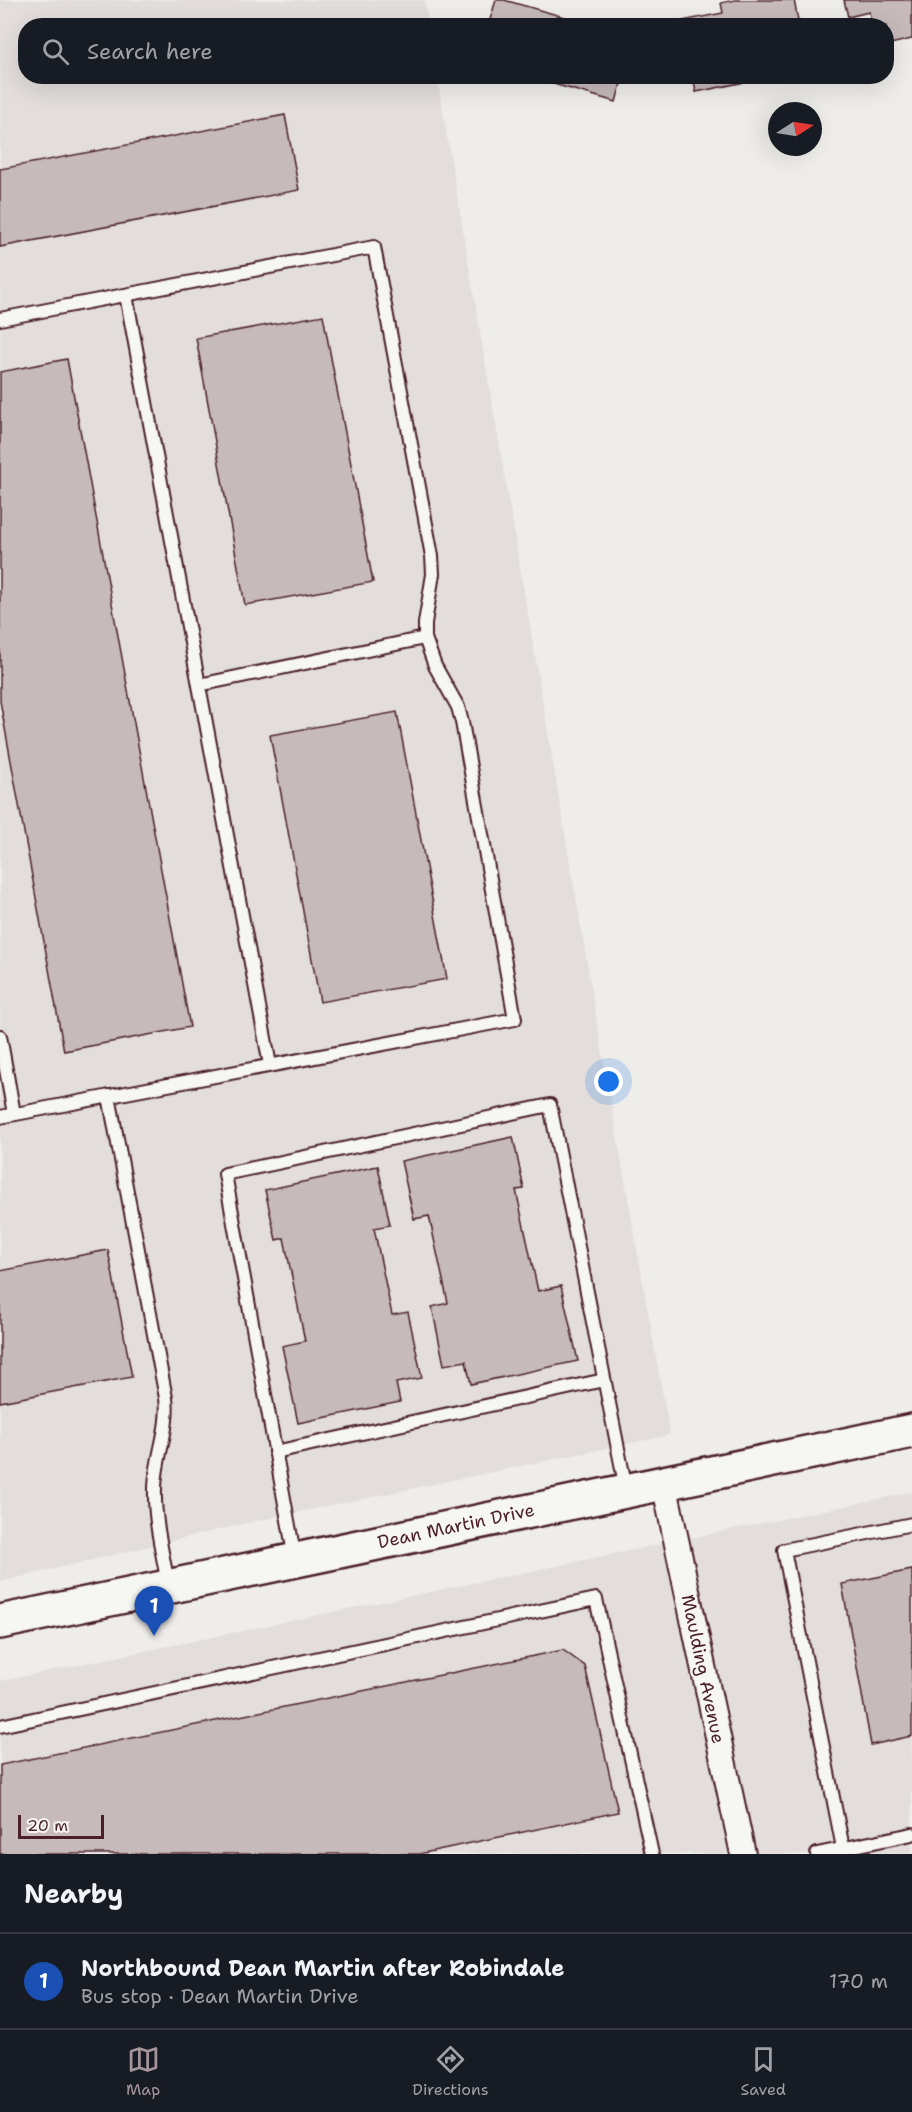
<!DOCTYPE html>
<html lang="en">
<head>
<meta charset="utf-8">
<style>
	:root { --surface:#171b24; --page:#20242c; --text:#f1f3f6; --muted:#9ea1a6; --line:#363941; --accent:#a6949b }
	body { margin:0; font-family:"Shantell Sans",sans-serif; background:var(--page); color:var(--text) }
	.compass { position:absolute; left:768px; top:102px; width:54px; height:54px; border-radius:50%; background:var(--surface); box-shadow:0 6px 24px #0002; rotate:78deg }
	.scale { position:absolute; left:18px; bottom:15px; width:86px; box-sizing:border-box; padding-left:6px; border:3px solid #4a1f2b; border-top:0; font-size:16px; line-height:21px; white-space:nowrap; color:#4a1f2b; -webkit-text-stroke:4px #f6f6f2; paint-order:stroke }
	.you { position:absolute; left:609px; top:1082px; width:21px; height:21px; margin:-15px; border:4px solid #fff; border-radius:50%; background:#1a73e8; box-shadow:0 0 0 9px #1a73e833 }
	.badge { display:grid; place-items:center; width:39px; height:39px; border-radius:50%; background:var(--accent); color:#fff; font-size:20px; font-weight:700 }
	.pin { position:absolute; translate:-50% -50px; filter:drop-shadow(0 2px 3px #0008) }
	.pin::after { content:''; position:absolute; top:32px; width:21px; height:18px; background:inherit; clip-path:polygon(0 0,100% 0,50% 100%) }
	.list { margin:0; padding:0; list-style:none }
	h2 { display:flex; justify-content:space-between; align-items:center; height:78px; margin:0; padding:0 24px; font-size:26px }
	h2 small { font-size:20px; font-weight:400; color:var(--muted) }
	.list li { display:grid; grid-template-columns:39px 1fr auto; gap:18px; align-items:center; box-sizing:border-box; height:96px; padding:0 24px; border-top:2px solid var(--line) }
	.list b { display:block; font-size:22px; white-space:nowrap }
	.list p { margin:0; font-size:20px; white-space:nowrap; color:var(--muted) }
	.list em { font-size:20px; font-style:normal; color:var(--muted) }
	.icon { flex:none; width:33px; height:33px; fill:none; stroke:currentColor; stroke-width:2; stroke-linecap:round; stroke-linejoin:round }
	.map { position:relative; flex:none; width:912px; height:1854px; overflow:hidden }
	.search { position:absolute; background:var(--surface); box-shadow:0 6px 24px #0002; left:18px; right:18px; top:18px; height:66px; display:flex; align-items:center; gap:15px; box-sizing:border-box; padding:0 21px; border-radius:24px; color:var(--muted); font-size:22px }
	.sheet { height:174px; background:var(--surface) }
	nav { display:flex; justify-content:space-around; align-items:center; box-sizing:border-box; height:84px; border-top:2px solid var(--line); background:var(--surface); font-size:16px; color:var(--muted) }
	nav a { display:grid; justify-items:center; gap:3px }
	nav .on { color:var(--accent) }
	.map>svg:first-child { display:block }
	.built { fill:#e3dedc }
	.building { fill:#c6babb; stroke:#4a1f2b; stroke-width:1.5 }
	.lines { fill:none; stroke-linecap:round; stroke-linejoin:round }
	.lane-casing { stroke:#4a1f2b; stroke-width:16 }
	.street-casing { stroke:#4a1f2b; stroke-width:28 }
	.secondary-casing { stroke:#4a1f2b; stroke-width:38 }
	.lane { stroke:#f6f6f2; stroke-width:12 }
	.street { stroke:#f6f6f2; stroke-width:24 }
	.secondary { stroke:#f6f6f2; stroke-width:33 }
	.labels { text-anchor:middle; dominant-baseline:central; stroke-width:4.5; stroke-linejoin:round; paint-order:stroke }
	.street-label { font-size:18px; fill:#4a1f2b; stroke:#f6f6f2 }
</style>
</head>
<body>
<div class="map">
<svg width="912" height="1854" viewBox="0 0 912 1854">
	<rect width="100%" height="100%" fill="#efedea"/>
	<filter id="ink" filterUnits="userSpaceOnUse"><feTurbulence type="fractalNoise" baseFrequency=".0167" numOctaves="2"/><feDisplacementMap in="SourceGraphic" scale="12" xChannelSelector="R" yChannelSelector="G"/><feConvolveMatrix kernelMatrix="1 2 1 2 8 2 1 2 1" color-interpolation-filters="sRGB"/></filter>
	<g filter="url(#ink)">
		<g class="built">
			<polygon points="0,0 424,0 429,25 26,26 26,76 437,77 601,1045 670,1435 247,1523 0,1582"/>
			<polygon points="912,1492 912,1854 0,1854 0,1681"/>
		</g>
		<g class="building">
			<polygon points="496,0 504,0 568,18 566,26 488,26"/>
			<polygon points="735,0 794,0 799,26 683,26 682,21 723,13 721,3"/>
			<polygon points="844,0 912,0 912,39 886,45 886,26 872,26 869,12 848,17"/>
			<polygon points="526,76 623,76 616,102"/>
			<polygon points="693,76 774,76 696,92"/>
			<polygon points="285,115 299,190 0,247 0,169"/>
			<polygon points="323,315 373,582 245,605 196,338"/>
			<polygon points="67,359 190,1027 64,1051 0,701 0,372"/>
			<polygon points="397,712 447,979 320,1002 270,735"/>
			<polygon points="513,1137 524,1189 516,1190 538,1291 561,1286 578,1361 471,1384 466,1361 444,1365 432,1307 448,1303 429,1216 414,1219 401,1161"/>
			<polygon points="378,1166 390,1225 374,1228 392,1315 408,1312 422,1378 396,1383 400,1402 298,1423 282,1346 305,1341 284,1238 276,1240 265,1190"/>
			<polygon points="108,1250 132,1377 0,1402 0,1271"/>
			<polygon points="912,1570 912,1736 871,1745 842,1584"/>
			<polygon points="563,1650 585,1666 618,1812 419,1854 0,1854 0,1765"/>
		</g>
		<g class="lines">
			<defs>
				<g id="lane">
					<polyline points="126,295 270,1065"/>
					<polyline points="0,319 374,247 432,556 433,574 425,623 425,638 435,666 458,707 462,722 515,1019 0,1117"/>
					<polyline points="199,685 425,638"/>
					<polyline points="0,1036 14,1114"/>
					<path d="M109,1096L166,1398C170,1429 155,1458 155,1489C154,1521 163,1554 168,1585"/>
					<polyline points="275,1452 604,1380"/>
					<polyline points="295,1559 225,1174 550,1105 626,1489"/>
					<polyline points="0,1726 596,1599 652,1854"/>
					<polyline points="843,1848 784,1550 912,1524"/>
					<polyline points="817,1854 912,1834"/>
				</g>
				<polyline id="street" points="664,1483 743,1854"/>
				<polyline id="secondary" points="0,1622 912,1431"/>
			</defs>
			<use href="#lane" class="lane-casing"/>
			<use href="#street" class="street-casing"/>
			<use href="#secondary" class="secondary-casing"/>
			<use href="#lane" class="lane"/>
			<use href="#street" class="street"/>
			<use href="#secondary" class="secondary"/>
		</g>
	</g>
	<g class="labels">
		<g class="street-label">
			<text transform="translate(456 1526) rotate(-12)">Dean Martin Drive</text>
			<text transform="translate(703 1669) rotate(78)">Maulding Avenue</text>
		</g>
	</g>
</svg>
<svg class="compass" viewBox="-18 -18 36 36"><path d="M0-13l5 13h-10z" fill="#e53935"/><path d="M0 13l5-13h-10z" fill="#9ea1a6"/></svg>
<div class="scale">20 m</div>
<div class="you"></div>
<div class="pin badge" style="left:154px;top:1636px;background:#1a4fb4">1</div>
<div class="search"><svg class="icon" aria-label="search" viewBox="0 0 24 24"><circle cx="10" cy="10" r="6"/><path d="M15 15l6 6"/></svg>Search here</div>
</div>
<section class="sheet">
<h2>Nearby<small></small></h2>
<ul class="list">
<li><span class="badge" style="background:#1a4fb4">1</span><div><b>Northbound Dean Martin after Robindale</b><p>Bus stop · Dean Martin Drive</p></div><em>170 m</em></li>
</ul>
</section>
<nav>
<a class="on"><svg class="icon" aria-label="map" viewBox="0 0 24 24"><path d="M3 6l6-2 6 2 6-2v14l-6 2-6-2-6 2zM9 4v14M15 6v14"/></svg>Map</a>
<a><svg class="icon" aria-label="directions" viewBox="0 0 24 24"><path d="M12 3l9 9-9 9-9-9zM9 14v-3h6M13 9l2 2-2 2"/></svg>Directions</a>
<a><svg class="icon" aria-label="saved" viewBox="0 0 24 24"><path d="M7 4h10v16l-5-4-5 4z"/></svg>Saved</a>
</nav>
</body>
</html>
